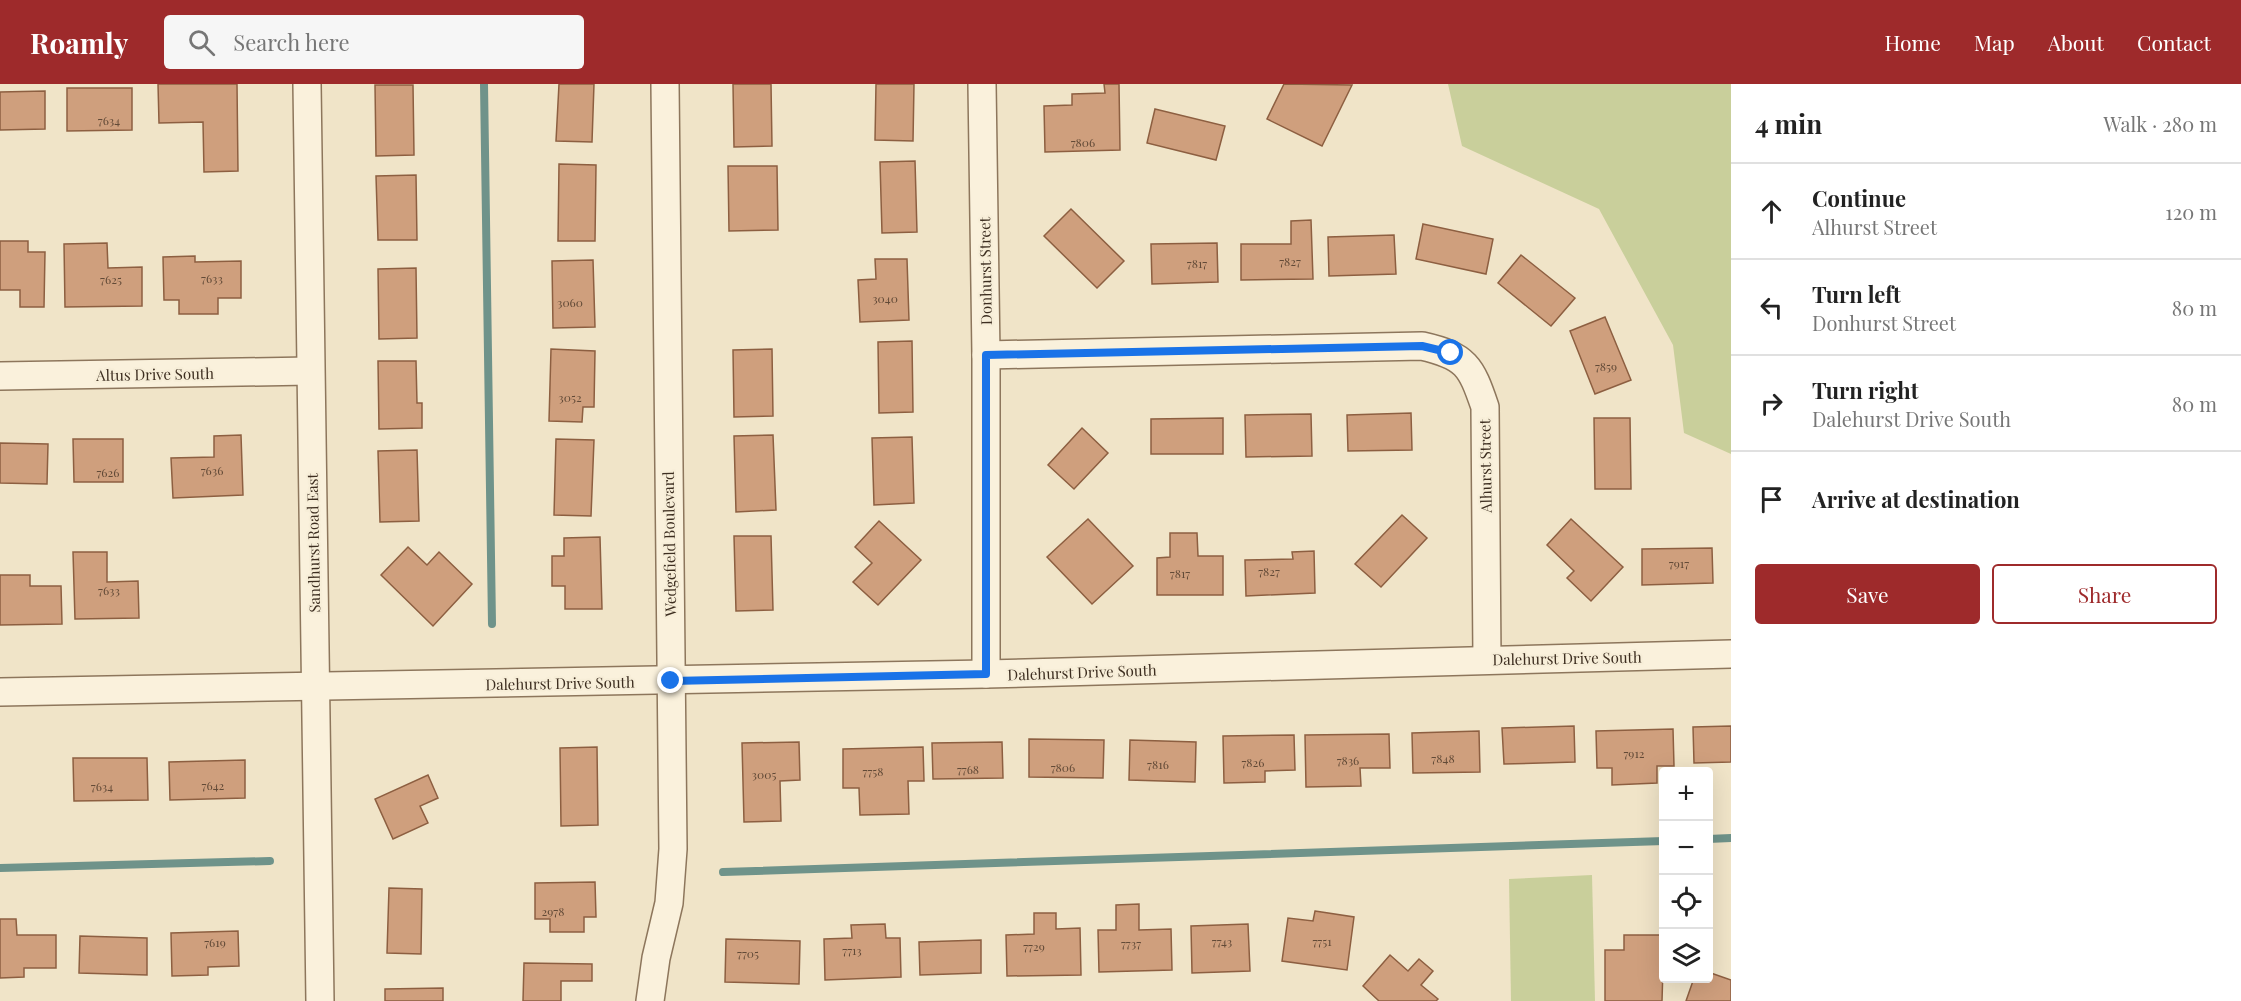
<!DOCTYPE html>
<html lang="en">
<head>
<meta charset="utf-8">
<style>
	:root { --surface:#fff; --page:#f6f6f6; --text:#222; --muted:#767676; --line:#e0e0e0; --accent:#9e2a2b }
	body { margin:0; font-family:"Playfair Display",serif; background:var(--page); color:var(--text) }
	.controls { position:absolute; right:18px; bottom:18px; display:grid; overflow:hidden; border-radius:6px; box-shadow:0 6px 24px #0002 }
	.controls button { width:54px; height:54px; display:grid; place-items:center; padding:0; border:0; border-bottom:2px solid var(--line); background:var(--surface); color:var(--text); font:30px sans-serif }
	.stop { position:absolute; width:18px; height:18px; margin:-14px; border:4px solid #1a73e8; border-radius:50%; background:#fff }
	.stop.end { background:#1a73e8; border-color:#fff; box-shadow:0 2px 6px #0008 }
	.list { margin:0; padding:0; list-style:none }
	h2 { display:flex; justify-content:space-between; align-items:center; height:78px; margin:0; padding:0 24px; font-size:26px }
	h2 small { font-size:20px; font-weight:400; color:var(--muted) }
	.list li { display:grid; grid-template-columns:39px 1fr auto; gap:18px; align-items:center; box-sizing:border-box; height:96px; padding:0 24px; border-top:2px solid var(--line) }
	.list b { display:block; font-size:22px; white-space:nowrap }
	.list p { margin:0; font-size:20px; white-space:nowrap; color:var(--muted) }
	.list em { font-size:20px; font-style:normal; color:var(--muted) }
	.actions { display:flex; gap:12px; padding:18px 24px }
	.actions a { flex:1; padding:14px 0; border:2px solid var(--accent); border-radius:6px; text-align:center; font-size:21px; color:var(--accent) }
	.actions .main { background:var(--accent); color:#fff }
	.icon { flex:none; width:33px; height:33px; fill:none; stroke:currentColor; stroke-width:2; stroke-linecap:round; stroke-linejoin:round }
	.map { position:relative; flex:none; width:1731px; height:917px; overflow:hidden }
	header { display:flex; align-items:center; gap:36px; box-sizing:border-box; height:84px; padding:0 30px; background:var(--accent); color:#fff }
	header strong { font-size:28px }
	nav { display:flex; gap:33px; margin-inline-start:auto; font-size:21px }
	.search { width:420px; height:54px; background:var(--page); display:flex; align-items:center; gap:15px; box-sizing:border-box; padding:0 21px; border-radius:6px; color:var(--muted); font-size:22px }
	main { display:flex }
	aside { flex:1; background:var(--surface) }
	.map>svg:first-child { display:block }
	.green { fill:#c9cf9b }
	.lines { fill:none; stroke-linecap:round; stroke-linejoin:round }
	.stream { stroke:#6f938a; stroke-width:8 }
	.building { fill:#cf9f7d; stroke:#8d5f41; stroke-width:1.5 }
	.minor-casing { stroke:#8d765c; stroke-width:30 }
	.minor { stroke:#faf1dc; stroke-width:27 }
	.route { stroke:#1a73e8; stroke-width:8 }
	.labels { text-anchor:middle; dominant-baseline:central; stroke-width:4.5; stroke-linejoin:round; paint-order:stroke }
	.number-label { font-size:12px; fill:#624a37 }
	.street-label { font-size:15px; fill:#3d2e20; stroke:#f7eed8 }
</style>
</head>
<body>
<header>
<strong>Roamly</strong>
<div class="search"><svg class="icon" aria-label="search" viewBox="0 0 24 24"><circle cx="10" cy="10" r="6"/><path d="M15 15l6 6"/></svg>Search here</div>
<nav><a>Home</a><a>Map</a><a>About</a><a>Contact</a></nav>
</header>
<main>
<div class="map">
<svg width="1731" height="917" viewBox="0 0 1731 917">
	<rect width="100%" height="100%" fill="#f0e4c8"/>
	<g class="green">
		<polygon points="1448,0 1731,0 1731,370 1684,349 1673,261 1599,125 1462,62"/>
		<polygon points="1592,791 1595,917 1511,917 1509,795"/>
	</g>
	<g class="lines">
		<g class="stream">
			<polyline points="484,0 492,540"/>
			<polyline points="1708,755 1731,754"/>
			<polyline points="0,784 270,777"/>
			<polyline points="723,788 1664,757"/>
		</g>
	</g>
	<g class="building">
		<polygon points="158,0 237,0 238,87 204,88 203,38 159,39"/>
		<polygon points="559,0 594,0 592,58 556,57"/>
		<polygon points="733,0 771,0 772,62 734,63"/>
		<polygon points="876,0 914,0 913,57 875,56"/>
		<polygon points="1104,0 1119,0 1120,66 1045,68 1044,22 1072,21 1072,10 1105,9"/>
		<polygon points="1284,0 1352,1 1322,62 1267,35"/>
		<polygon points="375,1 413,1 414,71 376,72"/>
		<polygon points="67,4 132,4 132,46 67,47"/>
		<polygon points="45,7 45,45 0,46 0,8"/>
		<polygon points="1155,25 1225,42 1216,76 1147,59"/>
		<polygon points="915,77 917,148 882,149 880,78"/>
		<polygon points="559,80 596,81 595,157 558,157"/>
		<polygon points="728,82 777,82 778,146 729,147"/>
		<polygon points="416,91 417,156 378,156 376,92"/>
		<polygon points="1071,125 1124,177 1097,204 1044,152"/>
		<polygon points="1311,136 1313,195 1241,196 1241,160 1291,160 1291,137"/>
		<polygon points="1423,140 1493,155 1486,190 1416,175"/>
		<polygon points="1394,151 1396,190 1329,192 1328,153"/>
		<polygon points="0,157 28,157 28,168 45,168 44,223 20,223 20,206 0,206"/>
		<polygon points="107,159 108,184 142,183 142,222 65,223 64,160"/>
		<polygon points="1217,159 1218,198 1152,200 1151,160"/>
		<polygon points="1521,171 1575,214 1551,242 1498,199"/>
		<polygon points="195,172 195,178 241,177 241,214 218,214 218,230 179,230 179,216 164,216 163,173"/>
		<polygon points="875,175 907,175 909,236 860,238 858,196 876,195"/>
		<polygon points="593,176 595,243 553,244 552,177"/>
		<polygon points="416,184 417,254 379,255 378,185"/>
		<polygon points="1605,233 1631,296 1595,310 1570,247"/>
		<polygon points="912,257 913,328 879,329 878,258"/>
		<polygon points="551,265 595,267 594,323 583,323 582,338 549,337"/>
		<polygon points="772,265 773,332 734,333 733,266"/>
		<polygon points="378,277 416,277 417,319 422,319 422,344 379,345"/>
		<polygon points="1411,329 1412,366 1348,367 1347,331"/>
		<polygon points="1311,330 1312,372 1246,373 1245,331"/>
		<polygon points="1223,334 1223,370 1151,370 1151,335"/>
		<polygon points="1594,334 1630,334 1631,405 1595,405"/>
		<polygon points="1082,344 1108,369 1074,405 1048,381"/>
		<polygon points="241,351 243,411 173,414 171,374 214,373 214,352"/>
		<polygon points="773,351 776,426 736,428 734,352"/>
		<polygon points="912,353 914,419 874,421 872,354"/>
		<polygon points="73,355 123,355 123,398 74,398"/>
		<polygon points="556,355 594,356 591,432 554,431"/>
		<polygon points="0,359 48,360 47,400 0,399"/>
		<polygon points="417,366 419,437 380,438 378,367"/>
		<polygon points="1402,431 1427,454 1381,503 1355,480"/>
		<polygon points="1088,435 1133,482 1092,520 1047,473"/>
		<polygon points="1571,435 1623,483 1591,517 1567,494 1574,487 1547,461"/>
		<polygon points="879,437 921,476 878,521 853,498 872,479 855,463"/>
		<polygon points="1170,449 1197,449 1198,472 1223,472 1223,511 1157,511 1157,474 1170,473"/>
		<polygon points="734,452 771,452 773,526 736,527"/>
		<polygon points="600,453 602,525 565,525 565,502 552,502 552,472 564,472 564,454"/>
		<polygon points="408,463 427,481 439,468 472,500 433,542 381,491"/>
		<polygon points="1712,464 1713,499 1642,501 1642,465"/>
		<polygon points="1314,467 1315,509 1246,512 1245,476 1293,475 1292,468"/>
		<polygon points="73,468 107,468 107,498 138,497 139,534 75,535"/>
		<polygon points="0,491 30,491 30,502 61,502 62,540 0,541"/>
		<polygon points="1574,642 1575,678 1504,680 1502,644"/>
		<polygon points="1731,642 1731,678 1694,679 1693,643"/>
		<polygon points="1673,645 1674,682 1657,682 1657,699 1612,701 1612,684 1597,684 1596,647"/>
		<polygon points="1479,647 1480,688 1413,689 1412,649"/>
		<polygon points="1389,650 1390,684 1360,684 1361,702 1306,703 1305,651"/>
		<polygon points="1294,651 1295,686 1265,687 1265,698 1224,699 1223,652"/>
		<polygon points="1029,655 1104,656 1103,694 1029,693"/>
		<polygon points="1130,656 1196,658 1195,698 1129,696"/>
		<polygon points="799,658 800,696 780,697 781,737 744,738 742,659"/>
		<polygon points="1002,658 1003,694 933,695 932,659"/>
		<polygon points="597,663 598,741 561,742 560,664"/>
		<polygon points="923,663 924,697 908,697 909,730 860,731 859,704 843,704 843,665"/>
		<polygon points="73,674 147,674 148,716 74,717"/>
		<polygon points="245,676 245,714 170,716 169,678"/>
		<polygon points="428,691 438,714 420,722 428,739 393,755 375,715"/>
		<polygon points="595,798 596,833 584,833 584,848 550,848 550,835 535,835 535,799"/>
		<polygon points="389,804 422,805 421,870 387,869"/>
		<polygon points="1139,820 1139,846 1171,845 1172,886 1099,888 1098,846 1116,846 1116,821"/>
		<polygon points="1315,827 1354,833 1347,886 1282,877 1288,834 1313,837"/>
		<polygon points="1034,829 1056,829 1056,845 1080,844 1081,891 1007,892 1006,851 1034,850"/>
		<polygon points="0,835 16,835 17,851 56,851 56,884 24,884 24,893 0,894"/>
		<polygon points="885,840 886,854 900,854 901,893 825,896 824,855 852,854 851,841"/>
		<polygon points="1248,840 1250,887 1192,889 1191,842"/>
		<polygon points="238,847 239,882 208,883 208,891 172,892 171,849"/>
		<polygon points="1624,851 1664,851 1662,917 1605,917 1605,866 1624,866"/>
		<polygon points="80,852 147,854 147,891 79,889"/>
		<polygon points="726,855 800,857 799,900 725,898"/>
		<polygon points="981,856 981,889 920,891 919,858"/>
		<polygon points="1390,871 1408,887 1419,875 1433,887 1421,901 1438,915 1436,917 1379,917 1363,902"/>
		<polygon points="524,879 592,880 592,897 561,897 561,917 523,917"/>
		<polygon points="1708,888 1731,896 1731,917 1686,917 1694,894 1708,894"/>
		<polygon points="443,904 443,917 385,917 385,905"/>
	</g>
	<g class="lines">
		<defs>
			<g id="minor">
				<polyline points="307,0 320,917"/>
				<polyline points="982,0 986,271 986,590"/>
				<path d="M986,271L1422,262C1466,272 1471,282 1485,323L1487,576"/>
				<polyline points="0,292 310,287"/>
				<polyline points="0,608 986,590 1731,570"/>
				<polyline points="650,917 656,874 669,819 673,765 665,0"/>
			</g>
		</defs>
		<use href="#minor" class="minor-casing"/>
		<use href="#minor" class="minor"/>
	</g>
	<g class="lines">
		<polyline class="route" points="671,597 986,590 986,271 1422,262 1451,269"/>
	</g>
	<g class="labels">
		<g class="number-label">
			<text x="109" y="36">7634</text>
			<text x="1083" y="58">7806</text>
			<text x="1290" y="177">7827</text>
			<text x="1197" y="179">7817</text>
			<text x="212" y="194">7633</text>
			<text x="111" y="195">7625</text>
			<text x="885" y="214">3040</text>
			<text x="570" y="218">3060</text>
			<text x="1606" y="282">7859</text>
			<text x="570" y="313">3052</text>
			<text x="212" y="386">7636</text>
			<text x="108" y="388">7626</text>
			<text x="1679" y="479">7917</text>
			<text x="1269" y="487">7827</text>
			<text x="1180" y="489">7817</text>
			<text x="109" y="506">7633</text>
			<text x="1634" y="669">7912</text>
			<text x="1443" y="674">7848</text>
			<text x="1348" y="676">7836</text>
			<text x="1253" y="678">7826</text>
			<text x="1158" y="680">7816</text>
			<text x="1063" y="683">7806</text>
			<text x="968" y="685">7768</text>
			<text x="873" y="687">7758</text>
			<text x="764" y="690">3005</text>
			<text x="213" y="701">7642</text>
			<text x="102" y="702">7634</text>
			<text x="553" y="827">2978</text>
			<text x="1222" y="857">7743</text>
			<text x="1322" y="857">7751</text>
			<text x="215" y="858">7619</text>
			<text x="1131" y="859">7737</text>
			<text x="1034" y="862">7729</text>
			<text x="852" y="866">7713</text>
			<text x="748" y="869">7705</text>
		</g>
		<g class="street-label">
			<text transform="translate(985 187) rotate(-91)">Donhurst Street</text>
			<text transform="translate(155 290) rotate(-1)">Altus Drive South</text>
			<text transform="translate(1485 382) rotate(-91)">Alhurst Street</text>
			<text transform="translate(313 459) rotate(-91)">Sandhurst Road East</text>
			<text transform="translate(669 460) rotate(-91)">Wedgefield Boulevard</text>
			<text transform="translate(1567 574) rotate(-1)">Dalehurst Drive South</text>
			<text transform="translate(1082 588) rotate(-2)">Dalehurst Drive South</text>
			<text transform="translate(560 599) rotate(-1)">Dalehurst Drive South</text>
		</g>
	</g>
</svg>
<div class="controls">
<button>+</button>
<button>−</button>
<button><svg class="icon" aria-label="locate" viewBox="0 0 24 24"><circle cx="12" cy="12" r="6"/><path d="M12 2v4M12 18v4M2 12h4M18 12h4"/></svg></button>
<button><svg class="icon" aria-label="layers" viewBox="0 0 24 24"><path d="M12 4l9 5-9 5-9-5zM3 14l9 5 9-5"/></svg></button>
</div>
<div class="stop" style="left:1451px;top:269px"></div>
<div class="stop end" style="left:671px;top:597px"></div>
</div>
<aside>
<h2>4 min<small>Walk · 280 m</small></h2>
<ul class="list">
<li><svg class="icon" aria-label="ahead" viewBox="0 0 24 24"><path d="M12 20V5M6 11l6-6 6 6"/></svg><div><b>Continue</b><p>Alhurst Street</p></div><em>120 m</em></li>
<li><svg class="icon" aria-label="left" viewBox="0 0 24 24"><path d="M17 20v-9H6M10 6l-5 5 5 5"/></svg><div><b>Turn left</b><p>Donhurst Street</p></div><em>80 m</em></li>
<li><svg class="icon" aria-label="right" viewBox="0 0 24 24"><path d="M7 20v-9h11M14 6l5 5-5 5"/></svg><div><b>Turn right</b><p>Dalehurst Drive South</p></div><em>80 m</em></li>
<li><svg class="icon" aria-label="arrive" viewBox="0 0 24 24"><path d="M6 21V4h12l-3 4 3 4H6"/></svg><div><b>Arrive at destination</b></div></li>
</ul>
<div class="actions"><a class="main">Save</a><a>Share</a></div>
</aside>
</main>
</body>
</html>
